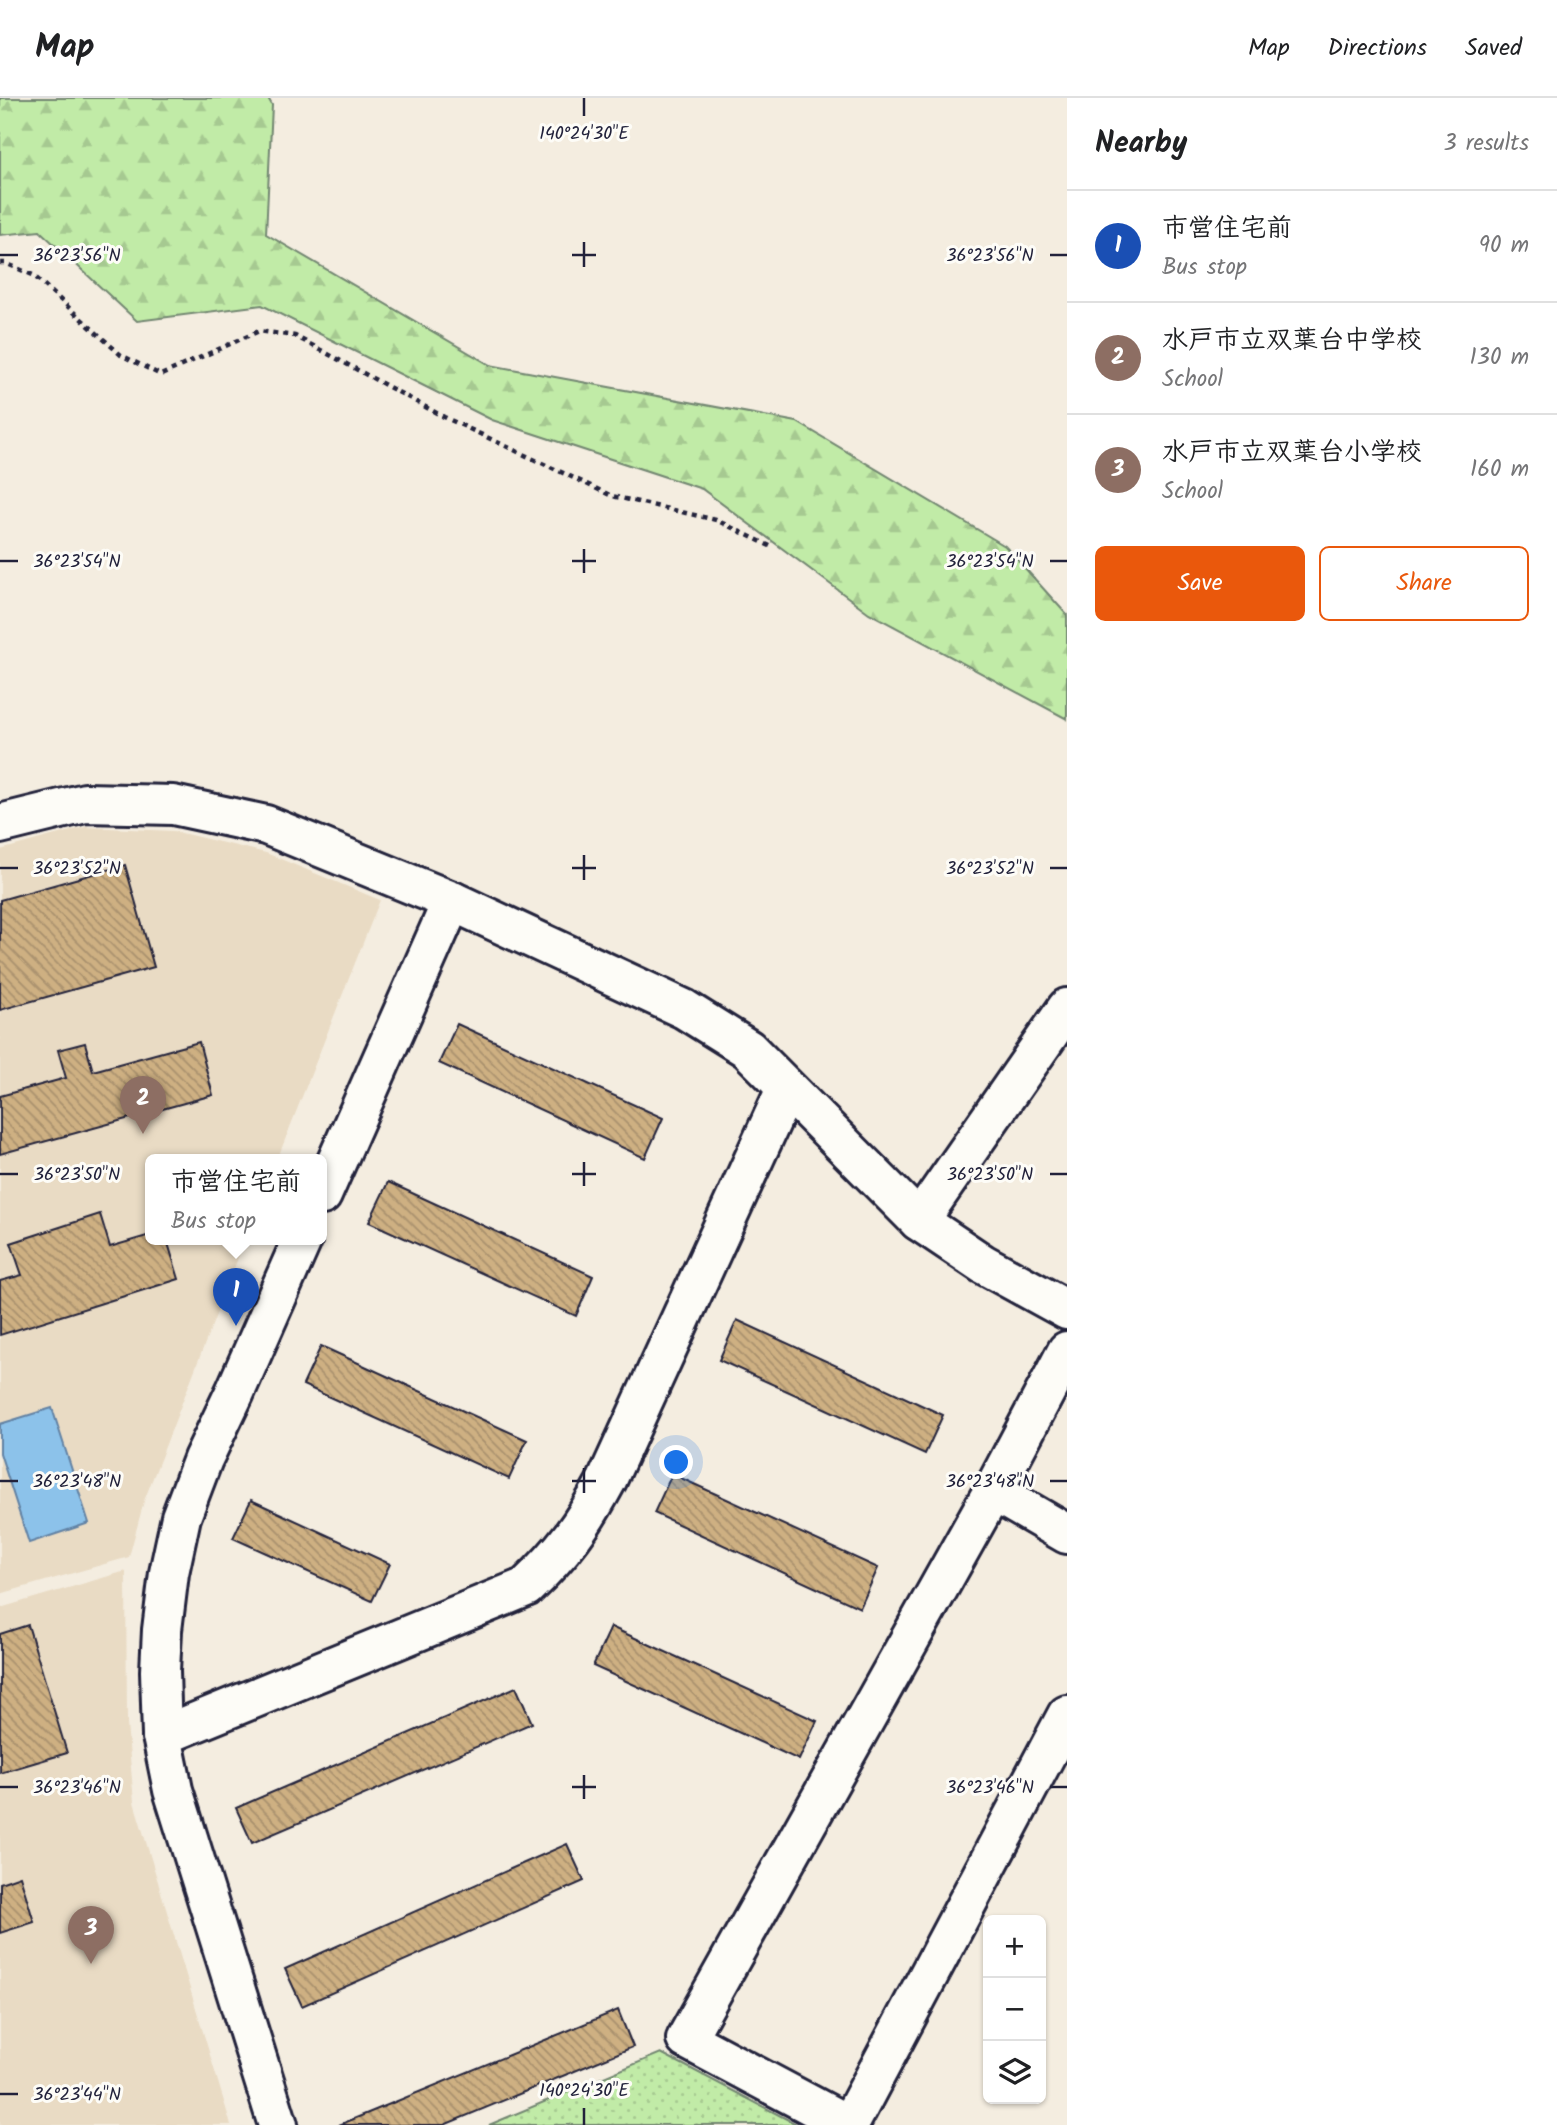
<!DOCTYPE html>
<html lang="en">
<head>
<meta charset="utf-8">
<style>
	:root { --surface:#fff; --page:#f6f6f6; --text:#202124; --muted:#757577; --line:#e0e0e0; --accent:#ea580c }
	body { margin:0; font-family:Kalam,"Klee One",sans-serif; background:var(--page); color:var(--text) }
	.controls { position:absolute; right:21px; bottom:21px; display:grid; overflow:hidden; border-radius:10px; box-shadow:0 2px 5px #0004 }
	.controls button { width:63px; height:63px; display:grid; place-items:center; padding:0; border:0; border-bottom:2px solid var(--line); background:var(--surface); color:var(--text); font:35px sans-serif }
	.you { position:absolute; left:677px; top:1365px; width:24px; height:24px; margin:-18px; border:5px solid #fff; border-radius:50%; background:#1a73e8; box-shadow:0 0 0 10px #1a73e833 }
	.badge { display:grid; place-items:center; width:46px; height:46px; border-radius:50%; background:var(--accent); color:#fff; font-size:23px; font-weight:700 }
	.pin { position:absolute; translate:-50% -58px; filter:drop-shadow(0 2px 4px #0008) }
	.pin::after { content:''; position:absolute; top:37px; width:24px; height:21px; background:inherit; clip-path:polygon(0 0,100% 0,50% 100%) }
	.popup { position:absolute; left:145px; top:1056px; width:182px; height:91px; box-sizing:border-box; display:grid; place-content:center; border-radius:10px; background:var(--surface); filter:drop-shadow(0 2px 5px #0005); font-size:23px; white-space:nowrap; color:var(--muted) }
	.popup b { font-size:26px; color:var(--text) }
	.popup::after { content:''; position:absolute; left:50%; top:100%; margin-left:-14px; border:14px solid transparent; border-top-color:var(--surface) }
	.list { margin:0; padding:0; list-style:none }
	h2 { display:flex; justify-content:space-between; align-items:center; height:91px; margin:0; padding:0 28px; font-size:30px }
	h2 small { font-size:23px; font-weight:400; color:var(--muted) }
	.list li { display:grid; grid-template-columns:46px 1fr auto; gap:21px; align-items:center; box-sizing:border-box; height:112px; padding:0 28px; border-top:2px solid var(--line) }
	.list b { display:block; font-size:26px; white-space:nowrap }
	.list p { margin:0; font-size:23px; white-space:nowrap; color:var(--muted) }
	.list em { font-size:23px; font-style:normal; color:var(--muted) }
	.actions { display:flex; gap:14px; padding:21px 28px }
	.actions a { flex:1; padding:16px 0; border:2px solid var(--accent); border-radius:10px; text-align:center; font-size:24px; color:var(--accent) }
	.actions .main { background:var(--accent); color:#fff }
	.icon { flex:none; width:38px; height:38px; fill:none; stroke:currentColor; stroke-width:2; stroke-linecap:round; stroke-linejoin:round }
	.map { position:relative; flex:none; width:1067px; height:2027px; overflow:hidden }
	header { display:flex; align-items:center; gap:42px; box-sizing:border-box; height:98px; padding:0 35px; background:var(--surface); border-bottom:2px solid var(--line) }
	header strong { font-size:33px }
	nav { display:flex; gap:38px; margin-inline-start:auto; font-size:24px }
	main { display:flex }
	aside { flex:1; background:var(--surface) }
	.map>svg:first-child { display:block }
	.built { fill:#e9dbc4 }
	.forest { fill:url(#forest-firs); stroke:#728671; stroke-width:2 }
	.park { fill:url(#park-dots); stroke:#728671; stroke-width:2 }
	.water { fill:#8cc2ea; stroke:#6282a4; stroke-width:2 }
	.building { fill:url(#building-back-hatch); stroke:#22223b; stroke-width:2 }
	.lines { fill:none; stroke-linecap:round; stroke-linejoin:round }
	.minor-casing { stroke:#22223b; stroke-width:44 }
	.path { stroke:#22223b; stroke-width:4.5; stroke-dasharray:5 5; stroke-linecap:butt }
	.minor { stroke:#fdfcf7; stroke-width:38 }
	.ticks { fill:none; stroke:#22223b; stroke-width:2.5 }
	.ticks-label { font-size:18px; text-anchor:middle; fill:#22223b; stroke:#fdfcf7; stroke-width:6; stroke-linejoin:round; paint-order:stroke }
</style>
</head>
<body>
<header>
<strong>Map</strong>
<nav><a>Map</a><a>Directions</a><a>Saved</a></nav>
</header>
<main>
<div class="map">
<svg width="1067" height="2027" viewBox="0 0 1067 2027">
	<defs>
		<pattern id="forest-firs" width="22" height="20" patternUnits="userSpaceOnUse" patternTransform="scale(1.75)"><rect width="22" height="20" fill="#c1eba7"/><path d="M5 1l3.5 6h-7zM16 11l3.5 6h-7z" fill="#a6c991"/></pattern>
		<pattern id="park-dots" width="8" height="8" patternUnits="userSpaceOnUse" patternTransform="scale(1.75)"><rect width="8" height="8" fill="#c1eba7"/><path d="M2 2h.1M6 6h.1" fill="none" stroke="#a6c991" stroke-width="1.8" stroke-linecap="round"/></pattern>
		<pattern id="building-back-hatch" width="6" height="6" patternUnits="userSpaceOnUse" patternTransform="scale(1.75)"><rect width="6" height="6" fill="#ceb082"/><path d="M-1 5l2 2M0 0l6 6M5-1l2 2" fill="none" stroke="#a78f6c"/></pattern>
	</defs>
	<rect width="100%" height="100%" fill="#f4ede0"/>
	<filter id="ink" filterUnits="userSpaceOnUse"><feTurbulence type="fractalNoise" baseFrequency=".0143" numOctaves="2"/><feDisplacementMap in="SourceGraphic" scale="14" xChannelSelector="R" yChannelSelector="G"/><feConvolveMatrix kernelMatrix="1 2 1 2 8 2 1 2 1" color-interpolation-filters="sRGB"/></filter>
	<g filter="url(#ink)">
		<g class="built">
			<polygon points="85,729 173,733 266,755 380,802 277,1062 150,1062 150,1142 245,1142 144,1403 129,1459 0,1496 0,752"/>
			<polygon points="126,1473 127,1626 134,1704 231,2027 0,2027 0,1510"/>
		</g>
		<polygon class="forest" points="0,0 268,0 272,7 266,136 490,267 797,324 1005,448 1067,517 1067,621 869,515 702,391 492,322 262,207 137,223 40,133 0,137"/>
		<polygon class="park" points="661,1955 798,2027 489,2027"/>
		<polygon class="water" points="52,1310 89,1425 29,1445 0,1355 0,1326"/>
		<g class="building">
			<polygon points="125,767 154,869 0,912 0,802"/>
			<polygon points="457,926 663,1020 645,1060 439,965"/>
			<polygon points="199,944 213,997 0,1056 0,998 66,980 58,952 85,945 93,973"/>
			<polygon points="388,1084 593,1178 576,1218 369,1124"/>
			<polygon points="100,1116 110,1149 150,1137 150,1142 167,1142 179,1181 0,1237 0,1183 22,1177 11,1145"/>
			<polygon points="737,1222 943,1317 925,1356 719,1262"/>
			<polygon points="321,1248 527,1342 509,1381 303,1287"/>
			<polygon points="672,1376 878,1470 860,1510 654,1415"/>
			<polygon points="251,1402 390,1466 372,1503 233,1440"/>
			<polygon points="28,1527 67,1655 0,1675 0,1536"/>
			<polygon points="611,1529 817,1623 799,1662 593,1568"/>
			<polygon points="516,1589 532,1625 252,1745 236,1710"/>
			<polygon points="567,1746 584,1783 302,1908 285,1871"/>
			<polygon points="20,1778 34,1824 0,1835 0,1785"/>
			<polygon points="618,1912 633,1949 444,2027 339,2027"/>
		</g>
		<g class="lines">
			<defs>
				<g id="minor">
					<polyline points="0,726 85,705 173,707 266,727 452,803 684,911 748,951 919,1123 983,1166 1067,1212"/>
					<polyline points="322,1097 452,803"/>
					<polyline points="919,1123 1067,910"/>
					<polyline points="993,1393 1067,1436"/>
					<path d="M162,1638L526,1489C564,1453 582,1428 607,1382L786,991"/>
					<polyline points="278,2027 173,1692 162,1638 160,1573 162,1532 169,1475 181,1419 203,1361 235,1294 302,1142"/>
					<polyline points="848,2027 686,1941 993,1393 1067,1253"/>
					<polyline points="849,2027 1067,1617"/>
				</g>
			</defs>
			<use href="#minor" class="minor-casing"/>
			<polyline class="path" points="0,165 5,165 33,177 121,257 161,277 259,233 295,238 444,319 612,398 716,422 770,448"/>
			<use href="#minor" class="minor"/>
		</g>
	</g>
	<path class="ticks" d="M584,0V18M584,144V169M0,157H18M572,157H596M1050,157H1067M584,451V475M0,463H18M572,463H596M1050,463H1067M584,757V782M0,770H18M572,770H596M1050,770H1067M584,1064V1088M0,1076H18M572,1076H596M1050,1076H1067M584,1370V1395M0,1383H18M572,1383H596M1050,1383H1067M584,1677V1701M0,1689H18M572,1689H596M1050,1689H1067M0,1996H18M584,2010V2027"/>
	<g class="ticks-label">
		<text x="584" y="41">140°24'30"E</text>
		<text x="77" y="163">36°23'56"N</text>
		<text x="990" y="163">36°23'56"N</text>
		<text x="77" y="469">36°23'54"N</text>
		<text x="990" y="469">36°23'54"N</text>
		<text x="77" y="776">36°23'52"N</text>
		<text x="990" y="776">36°23'52"N</text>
		<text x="77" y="1082">36°23'50"N</text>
		<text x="990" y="1082">36°23'50"N</text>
		<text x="77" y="1389">36°23'48"N</text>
		<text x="990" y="1389">36°23'48"N</text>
		<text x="77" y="1695">36°23'46"N</text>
		<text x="990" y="1695">36°23'46"N</text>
		<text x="584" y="1998">140°24'30"E</text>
		<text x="77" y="2002">36°23'44"N</text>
	</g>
</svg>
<div class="controls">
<button>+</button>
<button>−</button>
<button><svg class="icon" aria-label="layers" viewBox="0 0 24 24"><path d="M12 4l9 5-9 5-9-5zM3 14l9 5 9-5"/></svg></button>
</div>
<div class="you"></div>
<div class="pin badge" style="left:236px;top:1228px;background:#1a4fb4">1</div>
<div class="popup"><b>市営住宅前</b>Bus stop</div>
<div class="pin badge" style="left:143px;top:1036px;background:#8d6e63">2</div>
<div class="pin badge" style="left:91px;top:1866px;background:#8d6e63">3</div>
</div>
<aside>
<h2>Nearby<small>3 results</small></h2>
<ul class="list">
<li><span class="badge" style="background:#1a4fb4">1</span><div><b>市営住宅前</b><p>Bus stop</p></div><em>90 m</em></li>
<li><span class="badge" style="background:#8d6e63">2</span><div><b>水戸市立双葉台中学校</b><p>School</p></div><em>130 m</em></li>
<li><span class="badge" style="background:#8d6e63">3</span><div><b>水戸市立双葉台小学校</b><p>School</p></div><em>160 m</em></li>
</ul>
<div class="actions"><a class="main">Save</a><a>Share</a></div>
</aside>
</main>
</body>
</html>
